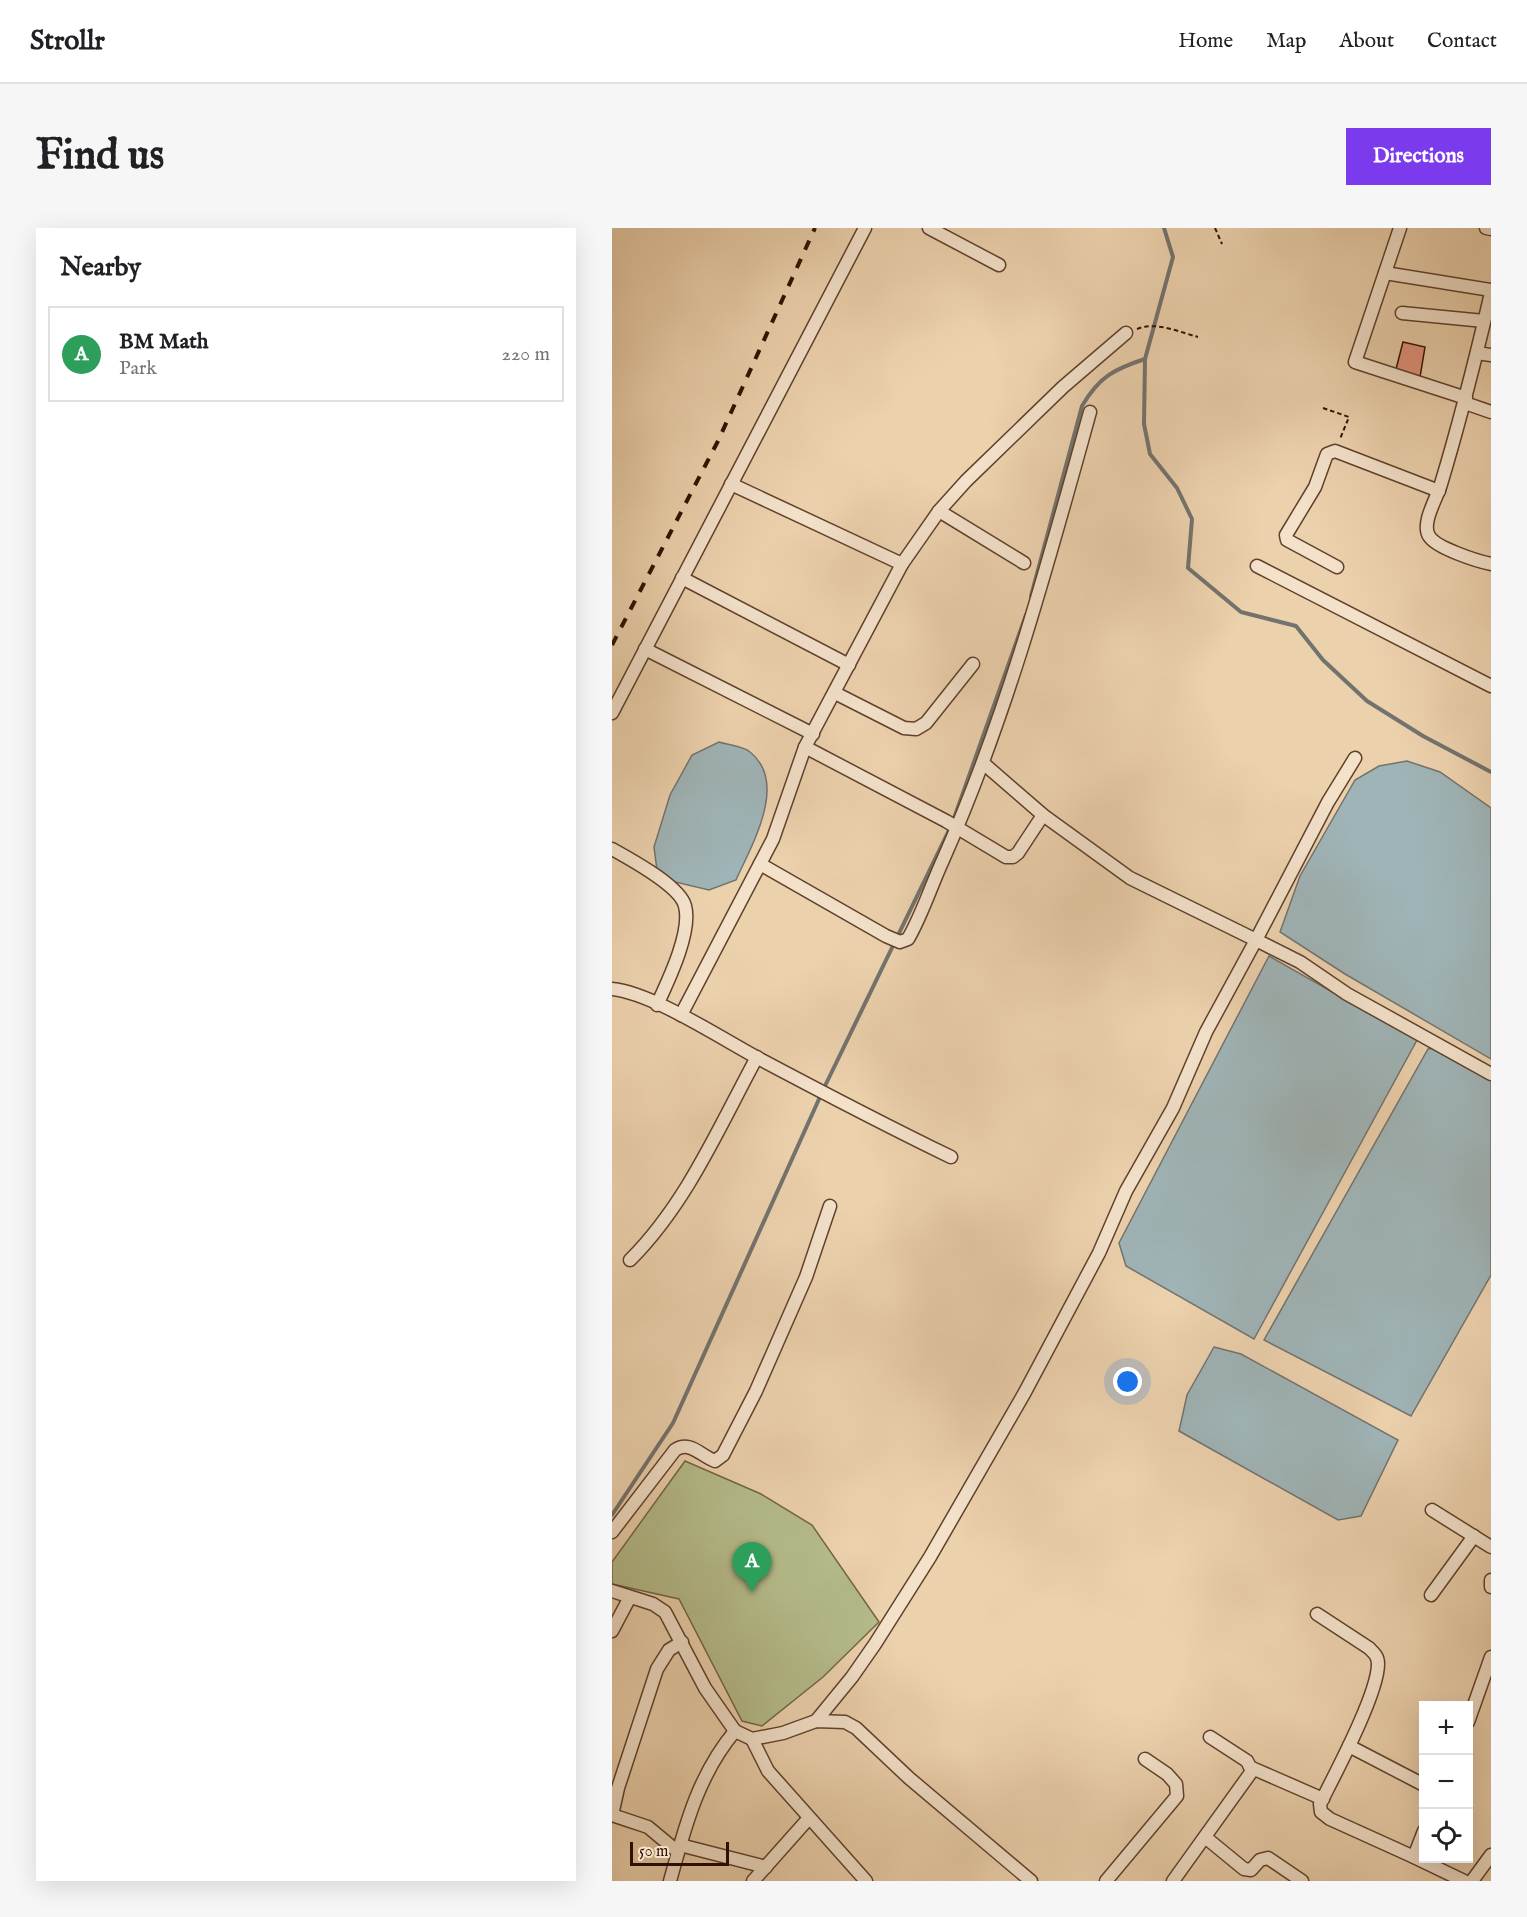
<!DOCTYPE html>
<html lang="en">
<head>
<meta charset="utf-8">
<style>
	:root { --surface:#fff; --page:#f6f6f6; --text:#202124; --muted:#757577; --line:#e0e0e0; --accent:#7c3aed }
	body { margin:0; font-family:"IM FELL English",serif; background:var(--page); color:var(--text) }
	.controls { position:absolute; right:18px; bottom:18px; display:grid; overflow:hidden; border-radius:0px; box-shadow:0 6px 24px #0002 }
	.controls button { width:54px; height:54px; display:grid; place-items:center; padding:0; border:0; border-bottom:2px solid var(--line); background:var(--surface); color:var(--text); font:30px sans-serif }
	.scale { position:absolute; left:18px; bottom:15px; width:99px; box-sizing:border-box; padding-left:6px; border:3px solid #301101; border-top:0; font-size:16px; line-height:21px; white-space:nowrap; color:#301101; -webkit-text-stroke:4px #f3e1ca; paint-order:stroke }
	.you { position:absolute; left:516px; top:1154px; width:21px; height:21px; margin:-15px; border:4px solid #fff; border-radius:50%; background:#1a73e8; box-shadow:0 0 0 9px #1a73e833 }
	.badge { display:grid; place-items:center; width:39px; height:39px; border-radius:50%; background:var(--accent); color:#fff; font-size:20px; font-weight:700 }
	.pin { position:absolute; translate:-50% -50px; filter:drop-shadow(0 2px 3px #0008) }
	.pin::after { content:''; position:absolute; top:32px; width:21px; height:18px; background:inherit; clip-path:polygon(0 0,100% 0,50% 100%) }
	.list { margin:0; padding:0; list-style:none }
	h2 { display:flex; justify-content:space-between; align-items:center; height:78px; margin:0; padding:0 24px; font-size:26px }
	h2 small { font-size:20px; font-weight:400; color:var(--muted) }
	.list li { display:grid; grid-template-columns:39px 1fr auto; gap:18px; align-items:center; box-sizing:border-box; height:96px; margin:0 12px 12px; padding:0 12px; border:2px solid var(--line); border-radius:0px }
	.list b { display:block; font-size:22px; white-space:nowrap }
	.list p { margin:0; font-size:20px; white-space:nowrap; color:var(--muted) }
	.list em { font-size:20px; font-style:normal; color:var(--muted) }
	.icon { flex:none; width:33px; height:33px; fill:none; stroke:currentColor; stroke-width:2; stroke-linecap:round; stroke-linejoin:round }
	.map { position:relative; flex:none; width:879px; height:1653px; overflow:hidden; border-radius:0px }
	header { display:flex; align-items:center; gap:36px; box-sizing:border-box; height:84px; padding:0 30px; background:var(--surface); border-bottom:2px solid var(--line) }
	header strong { font-size:28px }
	nav { display:flex; gap:33px; margin-inline-start:auto; font-size:21px }
	.intro { display:flex; align-items:center; justify-content:space-between; box-sizing:border-box; height:144px; padding:0 36px }
	h1 { margin:0; font-size:42px }
	.button { padding:15px 27px; border-radius:0px; background:var(--accent); color:#fff; font-size:21px; font-weight:700 }
	main { display:flex; gap:36px; padding:0 36px }
	aside { flex:1; background:var(--surface); border-radius:0px; box-shadow:0 6px 24px #0002 }
	.map>svg:first-child { display:block }
	.green { fill:#b5bc8b; stroke:#726646; stroke-width:1.5 }
	.water { fill:#9fb4b7; stroke:#73736e; stroke-width:1.5 }
	.lines { fill:none; stroke-linecap:round; stroke-linejoin:round }
	.stream { stroke:#73736e; stroke-width:4 }
	.building { fill:#e3947c; stroke:#301101; stroke-width:1.5 }
	.minor-casing { stroke:#5f412c; stroke-width:15 }
	.path { stroke:#301101; stroke-width:2; stroke-dasharray:4.5 3; stroke-linecap:butt }
	.minor { stroke:#f3e1ca; stroke-width:12 }
	.rail { stroke:#301101; stroke-width:4; stroke-dasharray:10 10; stroke-linecap:butt }
</style>
</head>
<body>
<header>
<strong>Strollr</strong>
<nav><a>Home</a><a>Map</a><a>About</a><a>Contact</a></nav>
</header>
<div class="intro"><h1>Find us</h1><a class="button">Directions</a></div>
<main>
<aside>
<h2>Nearby<small></small></h2>
<ul class="list">
<li><span class="badge" style="background:#2e9e5b">A</span><div><b>BM Math</b><p>Park</p></div><em>220 m</em></li>
</ul>
</aside>
<div class="map">
<svg width="879" height="1653" viewBox="0 0 879 1653">
	<rect width="100%" height="100%" fill="#ecd1ad"/>
	<filter id="stains"><feTurbulence type="fractalNoise" baseFrequency=".00333" numOctaves="4"/><feColorMatrix values="0 0 0 0 .2 0 0 0 0 .09 0 0 0 0 .02 0 0 0 .5 -.17"/></filter>
	<radialGradient id="worn" r=".72"><stop offset=".6" stop-color="#630" stop-opacity="0"/><stop offset="1" stop-color="#630" stop-opacity=".3"/></radialGradient>
	<polygon class="green" points="73,1233 149,1266 200,1297 267,1394 211,1449 150,1498 130,1493 67,1371 0,1356 0,1334"/>
	<g class="water">
		<path d="M107,514C116,517 131,518 138,524C177,555 139,618 124,652L97,662L46,650L42,619L58,567L80,527Z"/>
		<polygon points="795,533 828,544 879,580 879,831 733,746 668,704 688,648 743,552 767,538"/>
		<polygon points="657,728 805,812 642,1111 514,1038 507,1015"/>
		<polygon points="832,819 879,847 879,1047 799,1188 652,1112 816,821"/>
		<polygon points="602,1119 629,1126 786,1212 749,1288 726,1292 567,1203 575,1167"/>
	</g>
	<g class="lines">
		<g class="stream">
			<polyline points="552,0 561,29 533,131 532,196 538,226 565,260 580,291 576,340 629,384 684,398 711,432 755,473 811,508 879,544"/>
			<path d="M419,368L470,178C487,149 502,141 533,131"/>
			<polyline points="0,1287 61,1195 212,860 340,596 414,387"/>
		</g>
	</g>
	<polygon class="building" points="791,114 813,119 808,149 784,141"/>
	<g class="lines">
		<defs>
			<g id="minor">
				<polyline points="317,0 387,37"/>
				<polyline points="788,0 743,134 854,170"/>
				<polyline points="874,0 879,1"/>
				<polyline points="773,45 879,62"/>
				<path d="M879,65C864,129 848,193 829,256C825,270 809,295 817,308C824,320 865,333 879,336"/>
				<polyline points="790,85 872,93"/>
				<polyline points="865,125 879,127"/>
				<polyline points="853,175 879,184"/>
				<polyline points="119,256 290,336"/>
				<polyline points="327,283 412,335"/>
				<polyline points="645,338 879,458"/>
				<polyline points="725,339 675,312 674,307 703,259 715,226 723,223 827,263"/>
				<polyline points="70,350 237,437"/>
				<polyline points="33,421 201,506"/>
				<polyline points="223,465 292,500 304,501 314,495 361,436"/>
				<polyline points="0,485 253,0"/>
				<polyline points="193,519 334,593 394,629 401,629 406,625 431,587"/>
				<polyline points="371,535 431,587 518,650 644,712 716,574 743,530"/>
				<path d="M0,621C18,631 68,658 73,678C80,704 56,753 45,777"/>
				<path d="M148,636L274,708L288,714L296,711C310,687 319,658 331,632C395,488 436,335 478,184"/>
				<path d="M0,761C40,765 107,809 144,829C208,863 273,897 339,929"/>
				<polyline points="69,787 161,611 193,519 290,336 327,283 354,253 451,159 514,105"/>
				<path d="M18,1032C75,975 107,899 145,829"/>
				<polyline points="820,1282 879,1319"/>
				<path d="M0,1304L63,1222C78,1212 89,1228 103,1233L111,1227L144,1163L194,1049L218,978"/>
				<polyline points="879,1352 879,1359"/>
				<polyline points="0,1363 41,1376 53,1384 93,1460 123,1503 140,1511 171,1505 204,1493 233,1494 244,1500 297,1550 419,1653"/>
				<polyline points="819,1367 862,1308"/>
				<path d="M705,1386L757,1420C762,1425 766,1428 766,1436C766,1466 723,1546 708,1576L709,1584L718,1591L802,1629"/>
				<polyline points="0,1403 18,1369"/>
				<polyline points="204,1493 240,1449 263,1416 318,1329 413,1164 487,1025 514,963 561,880 594,804 644,712 688,734 735,766 879,846"/>
				<polyline points="856,1494 879,1429"/>
				<polyline points="140,1511 156,1543 254,1653"/>
				<polyline points="737,1518 812,1557"/>
				<polyline points="640,1540 711,1571"/>
				<polyline points="0,1587 6,1560 45,1441 57,1422 70,1414"/>
				<polyline points="0,1587 36,1599 66,1624"/>
				<polyline points="812,1603 802,1629 852,1653"/>
				<polyline points="593,1609 632,1641 639,1642 648,1632 656,1630 690,1653"/>
				<polyline points="68,1617 154,1639"/>
				<path d="M58,1653C73,1599 86,1547 123,1503"/>
				<polyline points="141,1653 197,1590"/>
				<polyline points="494,1653 565,1568 564,1556 555,1546 533,1531"/>
				<polyline points="561,1653 640,1543 635,1533 598,1509"/>
				<polyline points="860,1653 879,1627"/>
			</g>
		</defs>
		<use href="#minor" class="minor-casing"/>
		<g class="path">
			<polyline points="603,0 610,16"/>
			<path d="M525,101C544,93 567,104 586,109"/>
			<polyline points="711,180 737,189 728,211"/>
		</g>
		<use href="#minor" class="minor"/>
		<polyline class="rail" points="0,417 106,213 203,0"/>
	</g>
	<rect width="100%" height="100%" filter="url(#stains)"/>
	<rect width="100%" height="100%" fill="url(#worn)"/>
</svg>
<div class="controls">
<button>+</button>
<button>−</button>
<button><svg class="icon" aria-label="locate" viewBox="0 0 24 24"><circle cx="12" cy="12" r="6"/><path d="M12 2v4M12 18v4M2 12h4M18 12h4"/></svg></button>
</div>
<div class="scale">50 m</div>
<div class="you"></div>
<div class="pin badge" style="left:140px;top:1364px;background:#2e9e5b">A</div>
</div>
</main>
</body>
</html>
